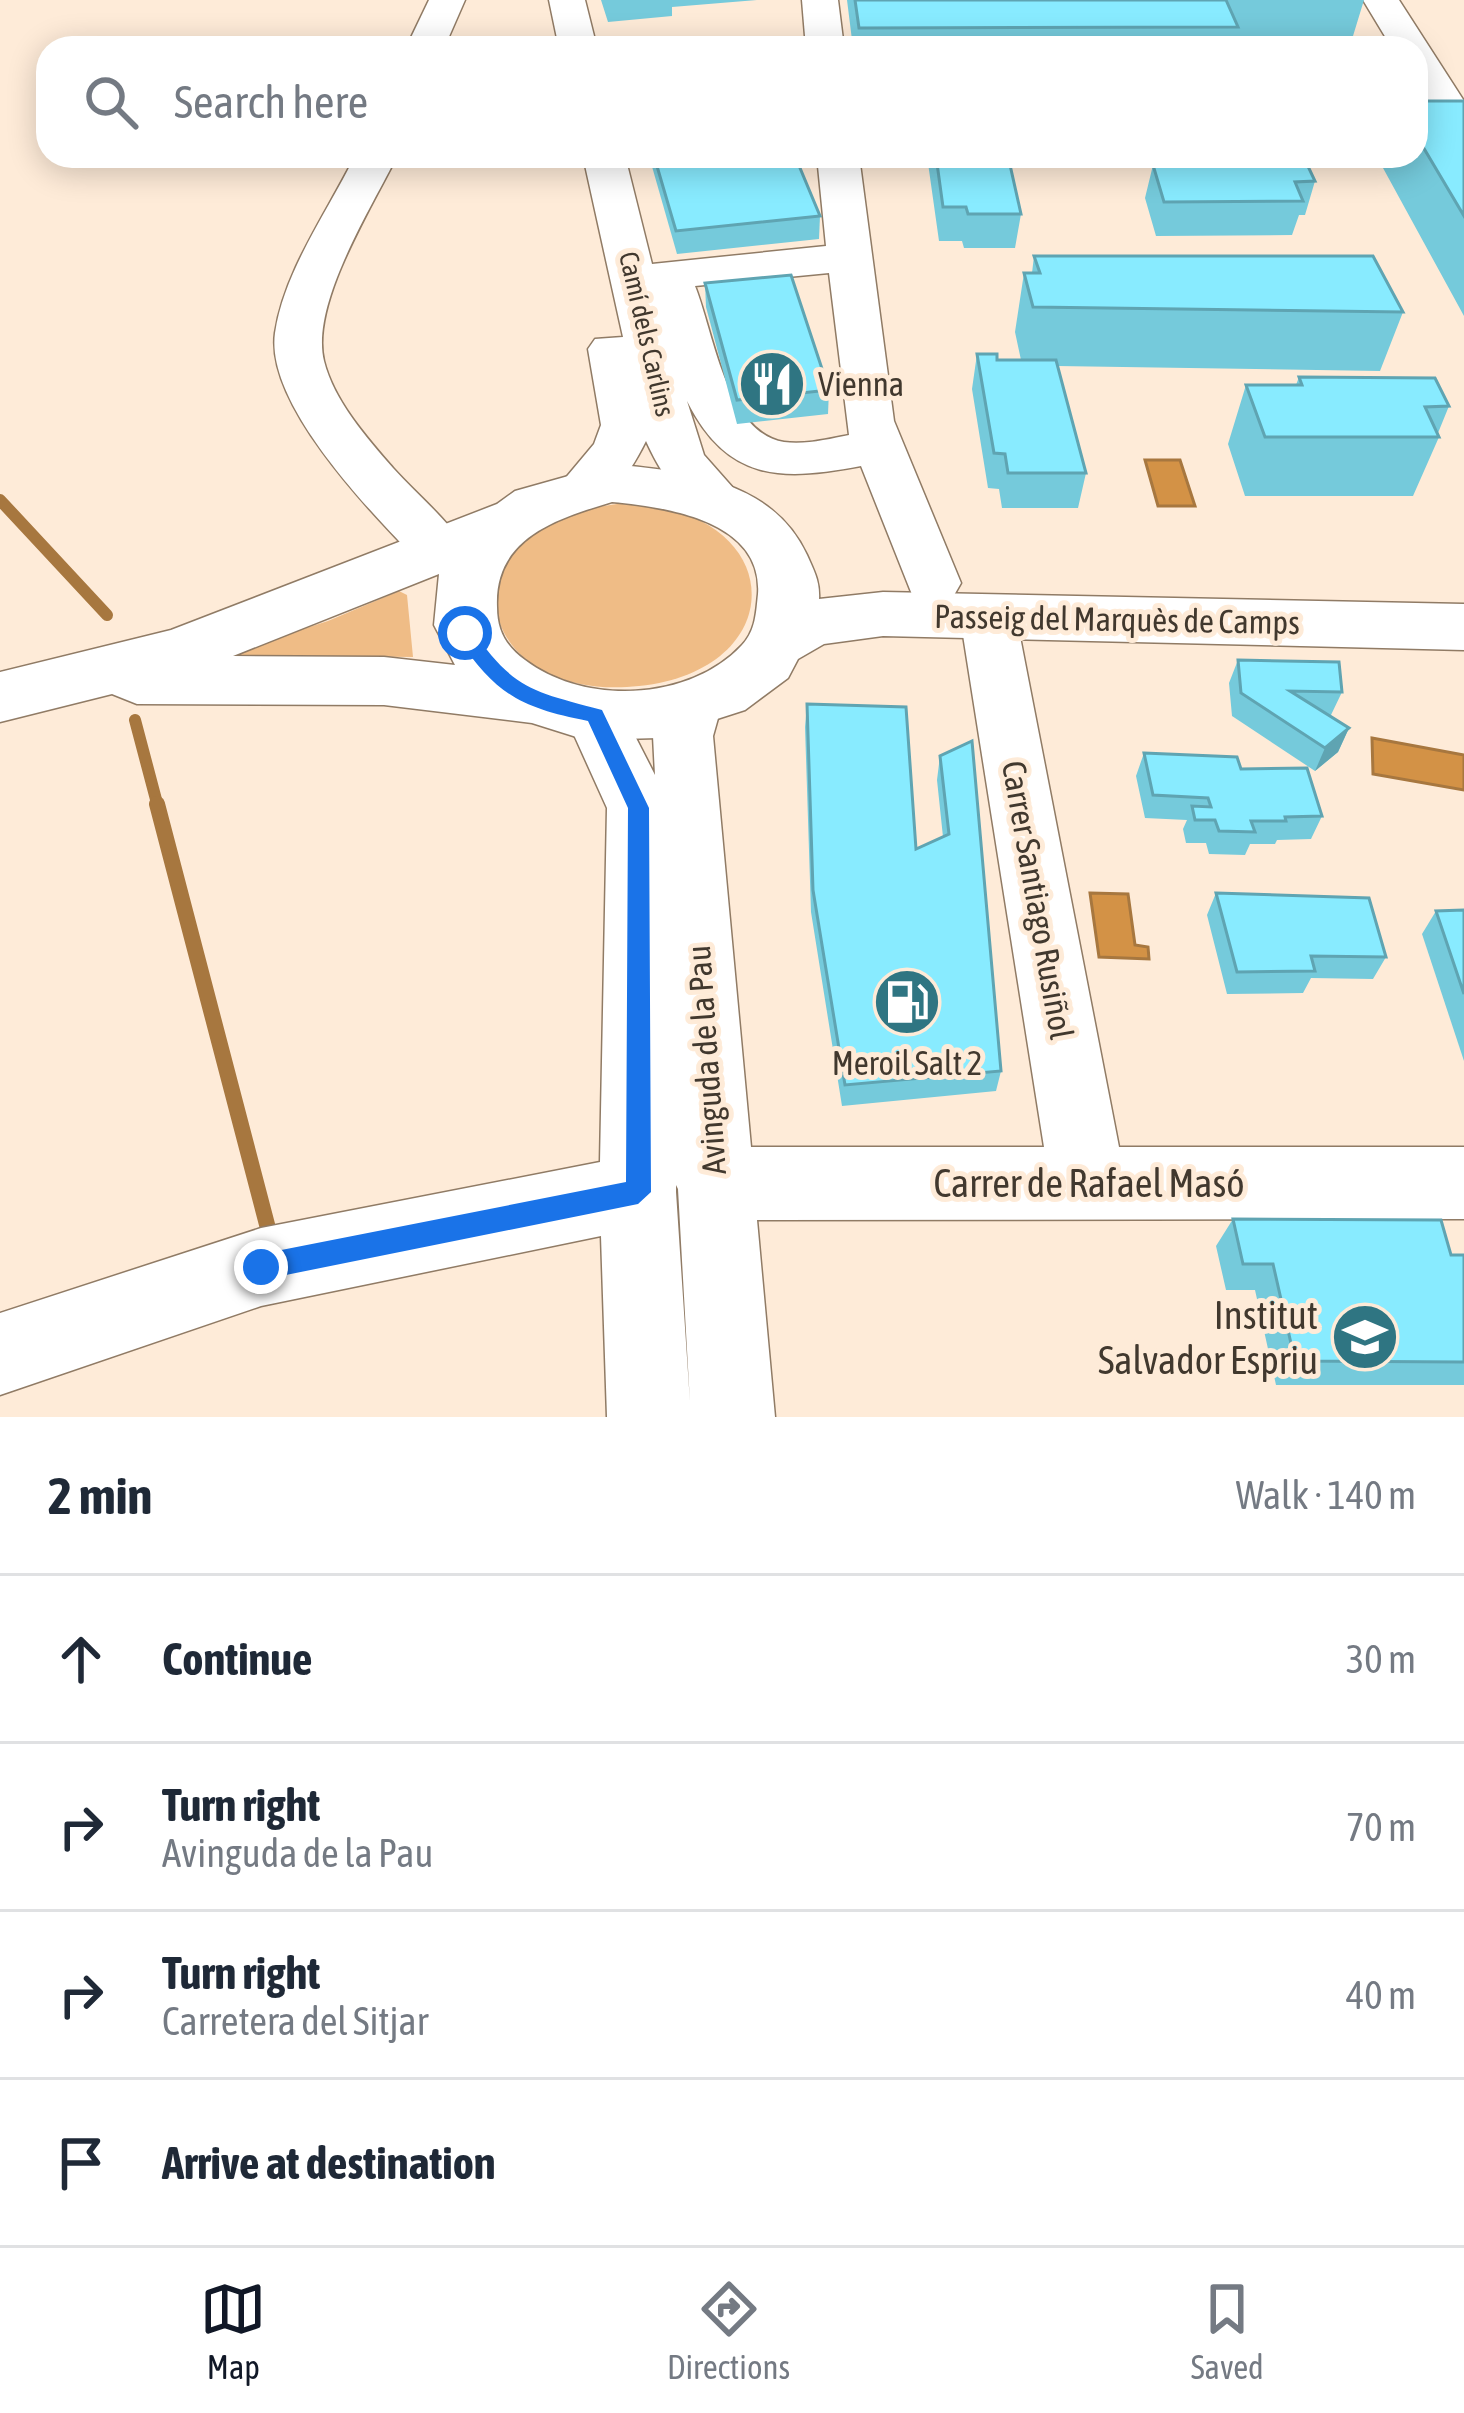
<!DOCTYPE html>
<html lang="en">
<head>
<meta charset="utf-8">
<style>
	:root { --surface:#fff; --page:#f6f6f7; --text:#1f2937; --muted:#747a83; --line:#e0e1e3; --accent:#111827 }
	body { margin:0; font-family:"Asap Condensed",sans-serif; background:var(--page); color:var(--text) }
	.stop { position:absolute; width:36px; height:36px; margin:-27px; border:9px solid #1a73e8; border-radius:50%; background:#fff }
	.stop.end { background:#1a73e8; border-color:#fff; box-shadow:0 3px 12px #0008 }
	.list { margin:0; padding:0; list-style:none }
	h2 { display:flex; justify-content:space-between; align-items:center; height:156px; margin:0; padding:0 48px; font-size:51px }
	h2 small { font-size:39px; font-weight:400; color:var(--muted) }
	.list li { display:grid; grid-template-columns:78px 1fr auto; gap:36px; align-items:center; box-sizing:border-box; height:168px; padding:0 48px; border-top:3px solid var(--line) }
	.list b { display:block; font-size:45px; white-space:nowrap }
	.list p { margin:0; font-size:39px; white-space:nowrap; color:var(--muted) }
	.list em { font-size:39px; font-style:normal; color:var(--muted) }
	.icon { flex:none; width:66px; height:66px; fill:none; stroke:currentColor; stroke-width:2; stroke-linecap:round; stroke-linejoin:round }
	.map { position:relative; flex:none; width:1464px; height:1417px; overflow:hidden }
	.search { position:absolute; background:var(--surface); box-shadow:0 6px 30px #0003; left:36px; right:36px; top:36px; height:132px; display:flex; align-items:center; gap:30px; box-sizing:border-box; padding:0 42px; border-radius:36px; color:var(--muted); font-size:45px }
	.sheet { height:828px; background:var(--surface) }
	nav { display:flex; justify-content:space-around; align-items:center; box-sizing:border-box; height:168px; border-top:3px solid var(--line); background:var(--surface); font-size:33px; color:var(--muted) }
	nav a { display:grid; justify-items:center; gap:6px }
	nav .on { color:var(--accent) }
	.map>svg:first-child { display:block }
	.green { fill:#efbc86 }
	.water { fill:#d39246; stroke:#a7773f; stroke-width:3 }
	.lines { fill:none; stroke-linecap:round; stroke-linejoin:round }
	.stream-far1 { stroke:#a7773f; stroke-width:12 }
	.stream { stroke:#a7773f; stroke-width:16 }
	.minor-casing { stroke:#907b65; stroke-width:3 }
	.major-casing { stroke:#907b65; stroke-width:3 }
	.minor { fill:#fff; fill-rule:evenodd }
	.major { fill:#fff; fill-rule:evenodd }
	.wall { fill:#75cadb }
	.shaded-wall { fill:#5fa4b2 }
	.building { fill:#88ebff; stroke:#5fa4b2; stroke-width:3 }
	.route { fill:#1a73e8 }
	.labels { text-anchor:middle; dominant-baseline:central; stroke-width:10; stroke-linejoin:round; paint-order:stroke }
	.far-street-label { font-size:27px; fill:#41382e; stroke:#feebd8 }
	.poi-label { font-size:33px; fill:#41382e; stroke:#feebd8; text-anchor:start }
	.street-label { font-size:33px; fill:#41382e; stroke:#feebd8 }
	.near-street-label { font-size:39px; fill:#41382e; stroke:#feebd8 }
	.near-poi-label { font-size:39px; fill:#41382e; stroke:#feebd8; text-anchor:end }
</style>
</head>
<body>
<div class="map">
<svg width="1464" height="1417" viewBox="0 0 1464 1417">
	<rect width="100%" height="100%" fill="#feebd8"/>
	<g class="green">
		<path d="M617,504C787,502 798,669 639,686C470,704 436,527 617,504Z"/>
		<polygon points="399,591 407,595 413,657 222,655 328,621"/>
	</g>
	<g class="water">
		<polygon points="1145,460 1180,460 1195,506 1158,506"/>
		<polygon points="1372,738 1464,755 1464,790 1373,774"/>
		<polygon points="1090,893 1128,894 1135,945 1148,947 1149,959 1099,957"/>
	</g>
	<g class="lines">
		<g class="stream-far1">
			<polyline points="0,500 107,615"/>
			<polyline points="135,720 158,807"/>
		</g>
		<polyline class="stream" points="157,804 270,1236"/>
		<defs>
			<g id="minor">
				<polygon points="429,0 465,0 444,48 406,48"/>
				<polygon points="549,0 585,0 597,48 559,48"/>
				<polygon points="802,0 838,0 844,48 806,48"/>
				<polygon points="1363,0 1399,0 1464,101 1464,144 1450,141 1416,87 1416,48 1392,48"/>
				<path d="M355,156H397C372,207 310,304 324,361C334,401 367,438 393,468C417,495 448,519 466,550L458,563L439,569L420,563C373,514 265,405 275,333C284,271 328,211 355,156Z"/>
				<path d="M583,156H625L652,264L826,246L817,156H859L894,421L961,583L953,597L933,603L913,597L861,466C781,481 728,482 687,401L704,455L742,498L735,510C690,523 663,478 646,441C629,475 607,510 565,499L558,487L594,444L601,425L588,349L595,339L623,337ZM829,273L849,435C829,439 805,445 784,442C726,433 713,330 695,286Z"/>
				<path d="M988,596L1008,602L1016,616L1119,1147H1464V1219L757,1220L775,1417H607L601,1236L261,1306L0,1395V1313L261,1228L600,1162L607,808L565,715L574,699L595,692L616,699L655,775L653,736L671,688L692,681L713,688L722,704L713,736L751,1147H1044L960,616L968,602ZM676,1185L678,1189L690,1403L676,1192Z"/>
			</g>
			<path id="major" d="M611,464C684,471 772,479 807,555C814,571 820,581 819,599L883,592L1464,604V650L883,636L824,644L798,659L788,678L745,710L658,738L586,740L532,723L384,705L137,704L112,694L0,722V672L171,630L497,504L515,491ZM612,502C665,507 763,520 758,594C756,612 756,630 742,645C689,702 584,705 525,660C506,646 497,631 497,607C494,538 556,519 612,502ZM439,574L434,625L455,665L384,657L233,656Z"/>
		</defs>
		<use href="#minor" class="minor-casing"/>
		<use href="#major" class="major-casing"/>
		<use href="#minor" class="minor"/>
		<use href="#major" class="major"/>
	</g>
	<g class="wall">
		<polygon points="601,0 757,0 672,7 672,16 608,22"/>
		<polygon points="847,0 1364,0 1353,36 1236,37 1233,48 853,48"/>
		<polygon points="1416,96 1421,101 1464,101 1464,316 1377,157 1416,156"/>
		<polygon points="649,156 795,156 820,216 819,239 677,254"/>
		<polygon points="927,156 1008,156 1021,214 1015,248 964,248 962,241 939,241"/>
		<polygon points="1195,160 1315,181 1305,215 1299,215 1292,235 1156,236 1145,198 1153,165 1194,165"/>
		<polygon points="1034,256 1403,312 1380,371 1057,366 1086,473 1078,508 1002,508 999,489 988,488 972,389 977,354 997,360 1021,360 1015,332 1024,273 1032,273"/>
		<polygon points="705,283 829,390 828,414 737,424 706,307"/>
		<polygon points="1299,377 1449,406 1438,433 1439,437 1413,496 1245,496 1228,444 1246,385 1296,385"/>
		<polygon points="1238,660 1342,692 1331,715 1328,715 1349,728 1338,752 1315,771 1232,716 1229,683"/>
		<polygon points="807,704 916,849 943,837 937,780 940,756 1001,1071 996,1091 842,1106 811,912 805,727"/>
		<polygon points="1144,753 1241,769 1322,816 1311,839 1277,840 1275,844 1250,844 1245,855 1209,854 1206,843 1186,843 1183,829 1187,820 1145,818 1136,776"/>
		<polygon points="1216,893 1386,957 1373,979 1311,978 1303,993 1227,994 1207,915"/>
		<polygon points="1464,910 1464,1061 1422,934 1436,911"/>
		<polygon points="1233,1219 1451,1255 1464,1255 1464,1385 1276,1385 1255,1290 1226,1290 1216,1246"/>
	</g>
	<polygon class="shaded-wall" points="1349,728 1338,752 1315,771 1325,748"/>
	<g class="building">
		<polygon points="855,0 1226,0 1238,27 859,28"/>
		<polygon points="1416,101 1464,101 1464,216 1416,135"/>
		<polygon points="654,156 795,156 820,216 676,231"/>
		<polygon points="936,156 1008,156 1021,214 968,214 966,207 943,207"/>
		<polygon points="1195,160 1306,162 1315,181 1295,182 1303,201 1164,202 1153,165 1196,165"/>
		<polygon points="1034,256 1373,256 1403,312 1033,307 1024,273 1040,273"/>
		<polygon points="791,275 829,390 737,400 705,283"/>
		<polygon points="977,354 997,354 997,360 1056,360 1086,473 1008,473 1005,454 994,453"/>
		<polygon points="1299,377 1435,378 1449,406 1425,407 1439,437 1265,437 1246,385 1302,385"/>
		<polygon points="1238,660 1339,662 1342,692 1290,691 1349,728 1325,748 1241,693"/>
		<polygon points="807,704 906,707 916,849 949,834 940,756 972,741 1001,1071 845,1085 813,890"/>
		<polygon points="1144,753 1237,757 1241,769 1307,768 1322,816 1285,817 1286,821 1251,821 1255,832 1219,831 1215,820 1195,820 1192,806 1211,807 1208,798 1153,795"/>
		<polygon points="1216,893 1369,898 1386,957 1311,956 1315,971 1237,972"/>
		<polygon points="1464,910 1464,994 1436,911"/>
		<polygon points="1233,1219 1441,1220 1451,1255 1464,1255 1464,1362 1295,1361 1273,1264 1243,1264"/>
	</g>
	<path class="route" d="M465,626L471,628C514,691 533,691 602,710L649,808L651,1192L638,1204L261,1280L252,1276L248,1267L252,1258L261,1254L626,1182L628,808L588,721C522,708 496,695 458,638L455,633Z"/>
	<defs>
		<symbol id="restaurant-disc" viewBox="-11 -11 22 22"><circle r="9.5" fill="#2f7582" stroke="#feebd8"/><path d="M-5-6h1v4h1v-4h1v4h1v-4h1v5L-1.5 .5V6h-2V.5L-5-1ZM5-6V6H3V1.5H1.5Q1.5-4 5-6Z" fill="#fff"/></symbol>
		<symbol id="fuel-disc" viewBox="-11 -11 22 22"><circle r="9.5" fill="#2f7582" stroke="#feebd8"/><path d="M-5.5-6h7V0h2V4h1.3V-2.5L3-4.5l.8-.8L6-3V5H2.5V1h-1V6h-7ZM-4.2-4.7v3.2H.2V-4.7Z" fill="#fff"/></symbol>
		<symbol id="school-disc" viewBox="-11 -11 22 22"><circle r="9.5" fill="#2f7582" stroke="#feebd8"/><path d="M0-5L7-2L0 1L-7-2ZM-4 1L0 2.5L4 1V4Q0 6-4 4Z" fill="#fff"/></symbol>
	</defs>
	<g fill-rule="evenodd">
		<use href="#restaurant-disc" x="734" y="346" width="76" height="76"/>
		<use href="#fuel-disc" x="869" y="964" width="76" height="76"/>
		<use href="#school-disc" x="1327" y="1299" width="76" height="76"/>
	</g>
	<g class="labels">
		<g class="far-street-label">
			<text transform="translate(647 334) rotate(77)">Camí dels Carlins</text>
		</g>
		<g class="poi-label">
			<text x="818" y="384">Vienna</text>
			<text x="907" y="1063" text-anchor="middle">Meroil Salt 2</text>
		</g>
		<g class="street-label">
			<text transform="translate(1117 619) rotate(1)">Passeig del Marquès de Camps</text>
			<text transform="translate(1038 900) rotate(80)">Carrer Santiago Rusiñol</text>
			<text transform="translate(706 1060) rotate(-94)">Avinguda de la Pau</text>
		</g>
		<g class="near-street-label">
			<text x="1089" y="1183">Carrer de Rafael Masó</text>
		</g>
		<g class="near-poi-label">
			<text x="1318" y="1315">Institut<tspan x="1318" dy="45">Salvador Espriu</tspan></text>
		</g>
	</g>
</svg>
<div class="stop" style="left:465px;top:633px"></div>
<div class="stop end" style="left:261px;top:1267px"></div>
<div class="search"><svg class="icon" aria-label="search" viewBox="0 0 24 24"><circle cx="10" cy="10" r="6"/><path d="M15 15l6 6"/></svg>Search here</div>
</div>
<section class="sheet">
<h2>2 min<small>Walk · 140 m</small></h2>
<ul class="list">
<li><svg class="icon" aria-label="ahead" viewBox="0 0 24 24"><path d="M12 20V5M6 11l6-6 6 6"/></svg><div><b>Continue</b></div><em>30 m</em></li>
<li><svg class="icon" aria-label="right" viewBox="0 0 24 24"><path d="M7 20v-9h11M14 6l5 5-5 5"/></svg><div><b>Turn right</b><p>Avinguda de la Pau</p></div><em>70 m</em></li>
<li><svg class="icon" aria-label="right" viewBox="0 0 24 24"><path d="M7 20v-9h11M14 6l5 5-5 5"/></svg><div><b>Turn right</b><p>Carretera del Sitjar</p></div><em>40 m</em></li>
<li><svg class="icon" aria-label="arrive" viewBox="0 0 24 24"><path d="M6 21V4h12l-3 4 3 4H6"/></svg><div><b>Arrive at destination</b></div></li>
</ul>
</section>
<nav>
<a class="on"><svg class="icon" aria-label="map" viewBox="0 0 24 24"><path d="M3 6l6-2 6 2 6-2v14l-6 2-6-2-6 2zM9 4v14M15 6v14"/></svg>Map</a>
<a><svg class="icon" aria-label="directions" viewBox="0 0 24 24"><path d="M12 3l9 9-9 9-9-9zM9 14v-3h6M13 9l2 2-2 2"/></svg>Directions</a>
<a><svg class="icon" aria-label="saved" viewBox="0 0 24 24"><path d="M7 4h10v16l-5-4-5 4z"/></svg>Saved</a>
</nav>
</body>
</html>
